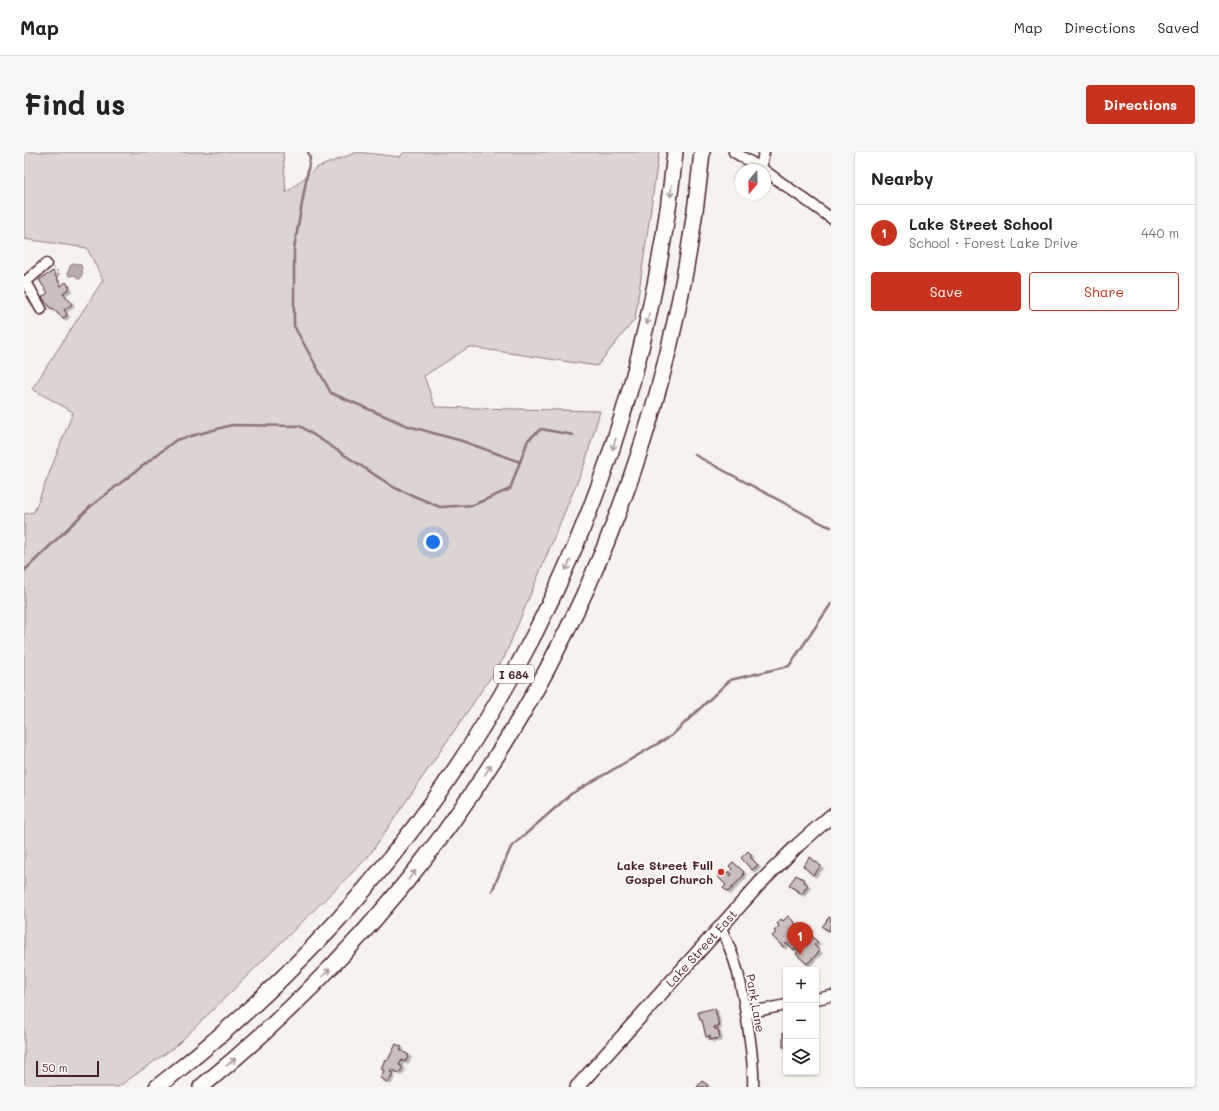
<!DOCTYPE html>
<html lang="en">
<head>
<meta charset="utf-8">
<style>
	:root { --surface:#fff; --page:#f6f6f6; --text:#222; --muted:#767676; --line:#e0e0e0; --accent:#c8321e }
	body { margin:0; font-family:Mali,sans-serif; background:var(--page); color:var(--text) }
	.controls { position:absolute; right:12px; bottom:12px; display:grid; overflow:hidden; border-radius:4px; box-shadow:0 1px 3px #0004 }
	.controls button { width:36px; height:36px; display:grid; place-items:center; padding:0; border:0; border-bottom:1px solid var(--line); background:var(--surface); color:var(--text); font:20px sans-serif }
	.compass { position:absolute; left:711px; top:12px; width:36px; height:36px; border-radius:50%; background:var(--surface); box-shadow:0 1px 3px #0004; rotate:199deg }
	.scale { position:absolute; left:12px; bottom:10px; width:63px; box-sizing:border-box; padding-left:4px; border:2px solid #4a1f2b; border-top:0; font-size:11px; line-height:14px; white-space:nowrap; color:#4a1f2b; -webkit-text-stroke:3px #fdfcf7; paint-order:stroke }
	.you { position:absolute; left:409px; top:390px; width:14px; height:14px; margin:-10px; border:3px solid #fff; border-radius:50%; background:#1a73e8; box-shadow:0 0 0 6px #1a73e833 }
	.badge { display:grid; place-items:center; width:26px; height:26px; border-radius:50%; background:var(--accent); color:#fff; font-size:13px; font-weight:700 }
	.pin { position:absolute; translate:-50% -33px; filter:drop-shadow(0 1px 2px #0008) }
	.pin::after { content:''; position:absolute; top:21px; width:14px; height:12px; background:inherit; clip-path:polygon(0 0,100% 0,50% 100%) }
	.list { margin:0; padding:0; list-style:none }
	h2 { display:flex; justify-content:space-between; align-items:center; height:52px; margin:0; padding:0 16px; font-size:17px }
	h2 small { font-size:13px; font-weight:400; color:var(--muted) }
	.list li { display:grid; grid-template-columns:26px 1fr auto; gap:12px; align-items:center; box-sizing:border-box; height:56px; padding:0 16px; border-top:1px solid var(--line) }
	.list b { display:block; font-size:15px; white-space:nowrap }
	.list p { margin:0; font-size:13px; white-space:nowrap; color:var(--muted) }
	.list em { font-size:13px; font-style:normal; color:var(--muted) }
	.actions { display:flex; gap:8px; padding:12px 16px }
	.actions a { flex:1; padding:9px 0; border:1px solid var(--accent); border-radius:4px; text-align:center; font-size:14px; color:var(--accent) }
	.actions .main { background:var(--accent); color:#fff }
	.icon { flex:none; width:22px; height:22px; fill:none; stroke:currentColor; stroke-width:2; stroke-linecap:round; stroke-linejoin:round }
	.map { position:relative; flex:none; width:807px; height:935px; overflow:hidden; border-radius:4px }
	header { display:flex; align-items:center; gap:24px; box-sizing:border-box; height:56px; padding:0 20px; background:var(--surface); border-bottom:1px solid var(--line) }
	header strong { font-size:19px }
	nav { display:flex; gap:22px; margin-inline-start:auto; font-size:14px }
	.intro { display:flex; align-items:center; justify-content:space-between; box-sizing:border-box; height:96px; padding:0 24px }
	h1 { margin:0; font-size:28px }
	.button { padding:10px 18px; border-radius:4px; background:var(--accent); color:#fff; font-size:14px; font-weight:700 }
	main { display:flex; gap:24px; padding:0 24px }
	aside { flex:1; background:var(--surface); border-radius:4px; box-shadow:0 1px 3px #0004 }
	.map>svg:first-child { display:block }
	.green { fill:#dcd4d2; stroke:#937a7e }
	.water { fill:#bbabac; stroke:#8e7378 }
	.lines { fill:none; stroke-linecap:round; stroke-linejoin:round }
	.stream { stroke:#8e7378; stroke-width:2.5 }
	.building { fill:#cbbfbe; stroke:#4a1f2b; filter:url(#shadow) }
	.minor-casing { stroke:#4a1f2b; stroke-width:13 }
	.major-casing { stroke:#4a1f2b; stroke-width:16 }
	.highway-casing { stroke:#4a1f2b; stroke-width:18 }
	.path { stroke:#4a1f2b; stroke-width:1.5; stroke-dasharray:1 3; stroke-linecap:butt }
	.minor { stroke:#fdfcf7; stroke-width:10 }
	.major { stroke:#fdfcf7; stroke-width:13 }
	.highway { stroke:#fdfcf7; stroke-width:15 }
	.oneway { stroke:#ac999b }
	.poi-dot { fill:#c8321e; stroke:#fdfcf7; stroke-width:1.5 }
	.labels { text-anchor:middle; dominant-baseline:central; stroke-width:3.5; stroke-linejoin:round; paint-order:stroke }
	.shield { fill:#fdfcf7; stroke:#806168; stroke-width:1 }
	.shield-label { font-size:11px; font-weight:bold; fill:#4a1f2b }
	.poi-label { font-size:12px; font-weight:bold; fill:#4a1f2b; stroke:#fdfcf7; text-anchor:end }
	.street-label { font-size:12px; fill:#4a1f2b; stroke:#fdfcf7 }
</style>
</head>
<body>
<header>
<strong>Map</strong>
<nav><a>Map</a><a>Directions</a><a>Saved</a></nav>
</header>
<div class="intro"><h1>Find us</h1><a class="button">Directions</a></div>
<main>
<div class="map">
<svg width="807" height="935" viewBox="0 0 807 935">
	<defs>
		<filter id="shadow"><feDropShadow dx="2.5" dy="2.5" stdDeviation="0" flood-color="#0004"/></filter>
	</defs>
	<rect width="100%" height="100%" fill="#f6f3ef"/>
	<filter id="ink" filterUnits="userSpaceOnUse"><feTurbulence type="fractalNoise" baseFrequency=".025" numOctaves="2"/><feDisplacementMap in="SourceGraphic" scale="8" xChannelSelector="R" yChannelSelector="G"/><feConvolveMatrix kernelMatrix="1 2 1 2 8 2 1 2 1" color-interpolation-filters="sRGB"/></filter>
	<g filter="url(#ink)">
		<polygon class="green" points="0,0 259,0 262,41 292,16 333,0 376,5 380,0 635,0 611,167 573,214 445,195 400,224 411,255 576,259 561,311 480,506 344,705 152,894 94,935 0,935 0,362 10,360 49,260 8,237 79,128 63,96 0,87"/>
		<path class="water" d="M51,111L57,113C59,118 59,122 56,127H54L51,123L45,124L44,121L46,114Z"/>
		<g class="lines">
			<g class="stream">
				<polyline points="284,0 286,6 270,97 270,174 307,241 384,274 438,289 496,310"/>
				<polyline points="671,303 801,373 807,375"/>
				<polyline points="0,419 67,354 152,288 208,273 276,274 371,336 416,355 449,353 486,337 504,288 517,277 549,283"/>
				<polyline points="468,739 487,695 547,642 647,584 706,528 765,514 807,452"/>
			</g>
		</g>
		<g class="building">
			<polygon points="29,119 37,134 42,130 46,136 39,141 48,152 40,158 43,162 42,164 39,166 34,162 29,156 27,157 18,145 24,141 15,128"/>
			<polygon points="724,699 728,703 726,705 734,713 728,718 717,706"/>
			<polygon points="786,705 797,714 789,723 779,714"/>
			<polygon points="709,710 720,720 719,722 720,723 704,740 699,736 702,733 693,724 699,717 707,724 708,722 705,720 708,717 705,714"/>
			<polygon points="772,723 781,728 780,730 784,733 778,742 765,733"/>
			<polygon points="764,764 776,776 774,777 779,782 782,779 794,790 790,793 796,799 783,812 772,802 775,799 772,796 770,798 763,791 759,795 748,784 752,781 750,779 755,774 753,772 757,767 759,769"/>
			<polygon points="805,765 807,766 806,779 798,775"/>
			<polygon points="691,856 695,874 690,875 691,877 694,877 696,886 686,888 686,884 682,885 678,868 676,868 674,860"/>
			<rect x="759" y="881" width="3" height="14"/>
			<polygon points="372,892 378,895 376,898 385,903 381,910 378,908 375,913 379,915 375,921 367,917 366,920 369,921 364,930 356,926 360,918 357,917 361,907 364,908"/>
			<polygon points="678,929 684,933 683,935 673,935"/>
		</g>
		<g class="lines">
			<defs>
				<g id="minor">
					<polyline points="710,0 740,18"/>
					<polyline points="737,16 740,0"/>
					<polyline points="741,19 807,66"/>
					<polyline points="2,130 17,157"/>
					<polyline points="0,131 22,112"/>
					<path d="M696,774C702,787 708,800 712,814C718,834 721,854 724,874C727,894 730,915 729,935"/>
					<polyline points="792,847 807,844"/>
					<polyline points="722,861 762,853"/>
				</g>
				<polyline id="major" points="553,935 736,731 774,693 807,664"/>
				<g id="highway">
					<path d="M133,935C432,704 612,375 651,0"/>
					<path d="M177,935C467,699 641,372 678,0"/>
				</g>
			</defs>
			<use href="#minor" class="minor-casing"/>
			<use href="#major" class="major-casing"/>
			<use href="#highway" class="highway-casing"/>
			<polyline class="path" points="30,116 32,117 35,124"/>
			<use href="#minor" class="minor"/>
			<use href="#major" class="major"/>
			<use href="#highway" class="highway"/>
		</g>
		<defs><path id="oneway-shaft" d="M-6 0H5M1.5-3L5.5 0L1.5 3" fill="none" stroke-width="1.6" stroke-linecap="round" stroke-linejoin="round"/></defs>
		<g class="oneway">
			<use href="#oneway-shaft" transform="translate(647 39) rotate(97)"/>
			<use href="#oneway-shaft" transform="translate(624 167) rotate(102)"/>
			<use href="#oneway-shaft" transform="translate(590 292) rotate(108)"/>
			<use href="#oneway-shaft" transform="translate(544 413) rotate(114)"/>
			<use href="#oneway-shaft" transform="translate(464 618) rotate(-57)"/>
			<use href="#oneway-shaft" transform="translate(388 723) rotate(-52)"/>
			<use href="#oneway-shaft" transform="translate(302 821) rotate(-46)"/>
			<use href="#oneway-shaft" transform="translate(207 910) rotate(-40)"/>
		</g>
	</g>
	<circle class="poi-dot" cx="697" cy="720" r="4"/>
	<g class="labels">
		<rect class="shield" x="470" y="513" width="40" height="18" rx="3"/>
		<g class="shield-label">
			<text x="490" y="522">I 684</text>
		</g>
		<g class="poi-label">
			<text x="689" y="713">Lake Street Full<tspan x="689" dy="14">Gospel Church</tspan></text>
		</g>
		<g class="street-label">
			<text transform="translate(677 796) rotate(-48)">Lake Street East</text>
			<text transform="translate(732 851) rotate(80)">Park Lane</text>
		</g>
	</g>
</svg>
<div class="controls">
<button>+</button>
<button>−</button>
<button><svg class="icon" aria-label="layers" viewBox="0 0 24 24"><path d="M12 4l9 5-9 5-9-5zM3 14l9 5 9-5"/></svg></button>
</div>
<svg class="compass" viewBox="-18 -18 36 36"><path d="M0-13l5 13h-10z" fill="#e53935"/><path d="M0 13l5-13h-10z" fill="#767676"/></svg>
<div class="scale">50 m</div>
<div class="you"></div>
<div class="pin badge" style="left:776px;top:803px">1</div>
</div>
<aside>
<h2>Nearby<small></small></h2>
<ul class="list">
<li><span class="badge">1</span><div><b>Lake Street School</b><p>School · Forest Lake Drive</p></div><em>440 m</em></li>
</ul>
<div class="actions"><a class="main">Save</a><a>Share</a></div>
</aside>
</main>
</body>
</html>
